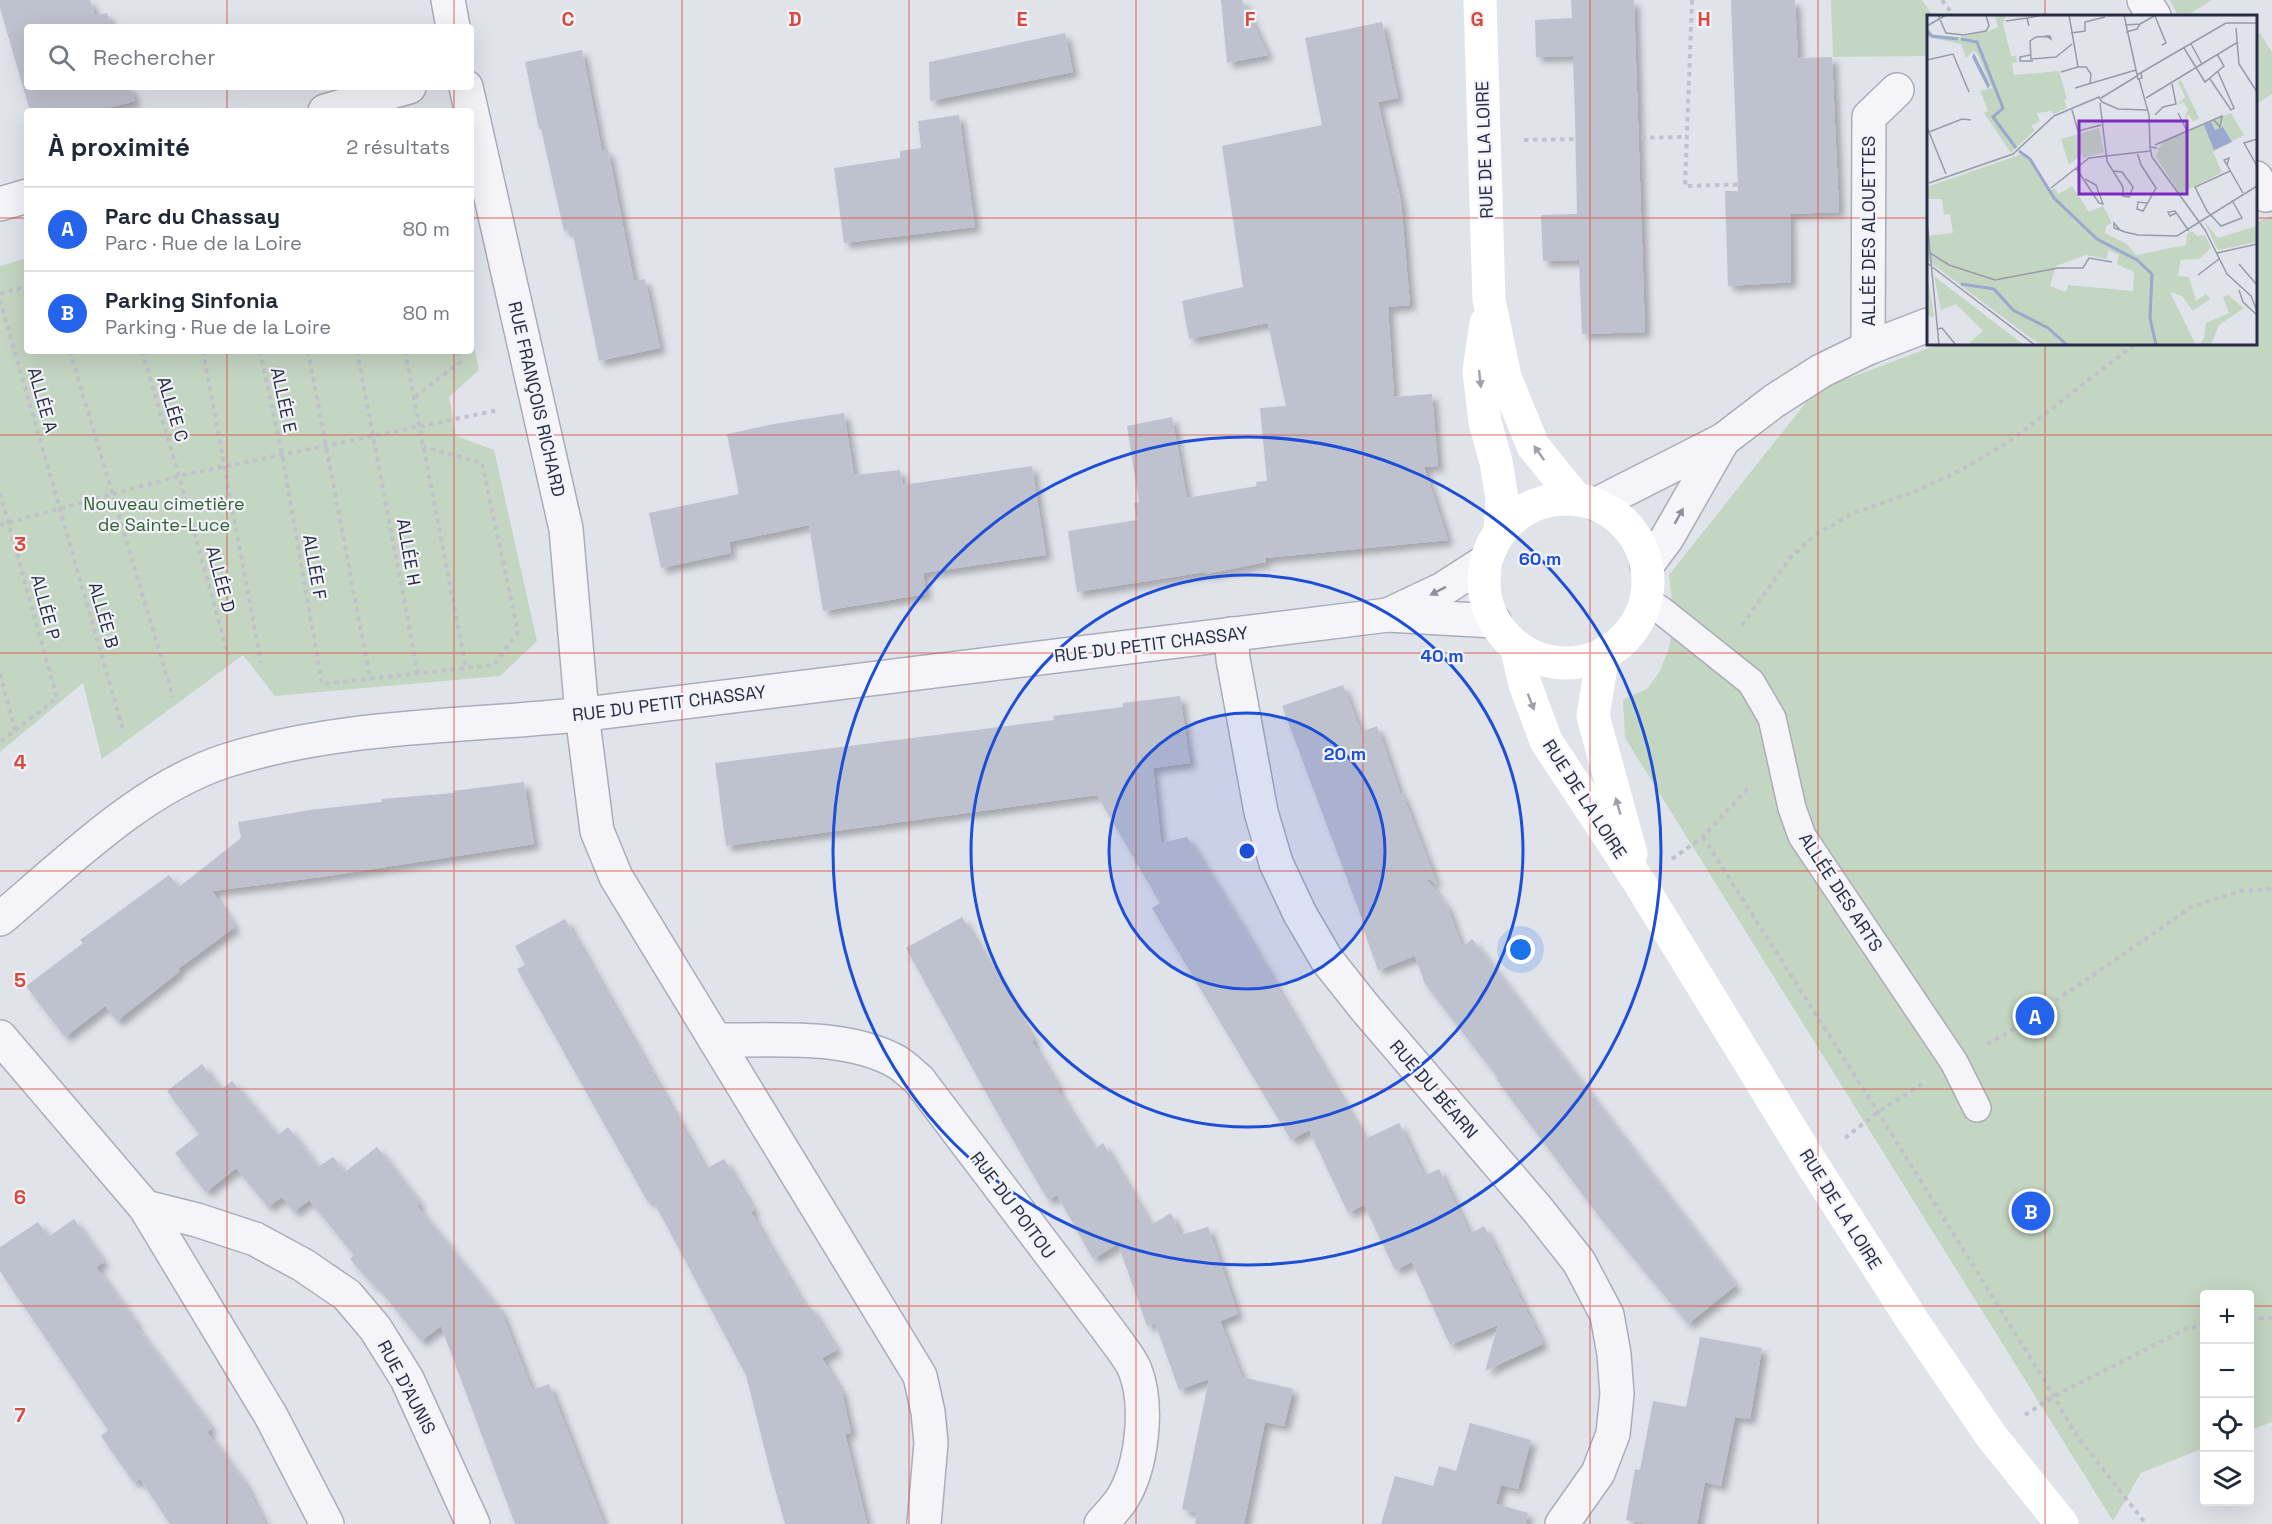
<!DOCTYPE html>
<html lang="fr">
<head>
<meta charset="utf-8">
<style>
	:root { --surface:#fff; --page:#f6f6f7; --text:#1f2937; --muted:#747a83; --line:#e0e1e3; --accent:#2563eb }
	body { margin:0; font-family:"Space Grotesk",sans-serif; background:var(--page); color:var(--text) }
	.controls { position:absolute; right:18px; bottom:18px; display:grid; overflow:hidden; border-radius:6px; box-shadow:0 6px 24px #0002 }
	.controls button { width:54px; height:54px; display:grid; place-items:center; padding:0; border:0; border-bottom:2px solid var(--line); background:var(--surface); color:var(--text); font:30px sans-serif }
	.you { position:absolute; left:1521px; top:950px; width:21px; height:21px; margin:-15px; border:4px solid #fff; border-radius:50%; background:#1a73e8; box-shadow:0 0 0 9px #1a73e833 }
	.badge { display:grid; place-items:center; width:39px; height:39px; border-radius:50%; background:var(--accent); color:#fff; font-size:20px; font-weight:700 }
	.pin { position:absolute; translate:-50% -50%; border:3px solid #fff; box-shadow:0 2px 6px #0006 }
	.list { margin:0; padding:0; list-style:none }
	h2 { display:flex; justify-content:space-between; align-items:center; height:78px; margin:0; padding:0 24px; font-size:26px }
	h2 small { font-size:20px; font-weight:400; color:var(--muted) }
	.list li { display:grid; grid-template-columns:39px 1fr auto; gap:18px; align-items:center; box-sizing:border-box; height:84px; padding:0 24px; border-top:2px solid var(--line) }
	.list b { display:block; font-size:22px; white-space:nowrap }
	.list p { margin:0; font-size:20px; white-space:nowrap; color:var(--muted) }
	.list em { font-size:20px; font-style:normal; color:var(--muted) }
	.icon { flex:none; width:33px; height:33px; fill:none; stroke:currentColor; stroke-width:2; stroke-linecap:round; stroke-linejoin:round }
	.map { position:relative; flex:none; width:2272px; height:1524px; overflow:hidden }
	.search { position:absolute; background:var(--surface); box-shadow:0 6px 24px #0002; left:24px; top:24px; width:450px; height:66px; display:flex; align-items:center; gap:15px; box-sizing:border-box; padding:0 21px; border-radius:6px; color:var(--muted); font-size:22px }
	.panel { position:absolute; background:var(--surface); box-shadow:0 6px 24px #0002; left:24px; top:108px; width:450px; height:246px; border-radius:6px }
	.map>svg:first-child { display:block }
	.green { fill:#c3d6c2 }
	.building { fill:#bec1ce; filter:url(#shadow) }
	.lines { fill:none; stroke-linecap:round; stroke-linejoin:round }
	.lane-casing { stroke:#aaacb9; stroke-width:30 }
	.street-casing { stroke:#aaacb9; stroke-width:36 }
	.path { stroke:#c0c1ca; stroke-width:4; stroke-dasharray:4.5 4.5; stroke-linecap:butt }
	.lane { stroke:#f5f5f9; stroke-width:27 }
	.street { stroke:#f5f5f9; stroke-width:33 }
	.secondary { stroke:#fff; stroke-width:33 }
	.oneway { fill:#9ea0ab }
	.oneway2 { fill:#8e909e }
	.grid { fill:none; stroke:#d9493e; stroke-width:1.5; stroke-opacity:0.55 }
	.ring { fill:none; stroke:#1d4ed8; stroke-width:3 }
	.labels { text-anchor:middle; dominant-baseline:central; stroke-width:4.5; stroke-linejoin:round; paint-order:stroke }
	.street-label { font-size:18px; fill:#282c44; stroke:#f1f3f8 }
	.park-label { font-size:18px; fill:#346136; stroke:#f1f3f8 }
	.inset-river { fill:none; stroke:#9aa7ce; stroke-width:3 }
	.inset-road { fill:none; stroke:#979aa8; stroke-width:1.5 }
	.view { fill:#7b2cbf; fill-opacity:0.15; stroke:#7b2cbf; stroke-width:3 }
	.inset-edge { fill:none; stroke:#282c44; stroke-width:3 }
	.grid-label { font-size:20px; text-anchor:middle; font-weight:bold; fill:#d9493e; stroke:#f1f3f8; stroke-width:4.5; stroke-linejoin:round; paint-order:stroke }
	.centre { fill:#1d4ed8; stroke:#f1f3f8; stroke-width:3 }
	.ring-label { font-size:18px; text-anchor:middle; font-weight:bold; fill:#1d4ed8; stroke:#f1f3f8; stroke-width:4.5; stroke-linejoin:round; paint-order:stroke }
</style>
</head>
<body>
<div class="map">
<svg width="2272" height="1524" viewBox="0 0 2272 1524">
	<defs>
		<filter id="shadow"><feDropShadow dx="5.5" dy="5.5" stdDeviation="3" flood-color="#0004"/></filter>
	</defs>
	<rect width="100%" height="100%" fill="#e1e3eb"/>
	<g class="green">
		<polygon points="1831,0 1922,0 1933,16 1928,16 1928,56 1833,57"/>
		<polygon points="2170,0 2212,0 2186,16 2178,16"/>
		<polygon points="2260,33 2272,52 2272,94 2256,104 2256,36"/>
		<polygon points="2272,216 2272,1422 2250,1430 2250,1294 2204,1294 2204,1448 2141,1473 2113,1521 1625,738 1623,699 1647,689 1660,671 1669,648 1674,619 1669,575 1815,391 1939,344 2256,344 2256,222"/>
		<polygon points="27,258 27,351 471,351 471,331 479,370 449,397 456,436 494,450 537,641 500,676 275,696 243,655 102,759 83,683 0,752 0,266"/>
	</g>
	<g class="building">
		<polygon points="0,0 90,0 95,16 107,13 111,27 27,27 27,87 130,87 135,101 96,111 30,111 0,8"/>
		<polygon points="1221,0 1242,0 1268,55 1227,63"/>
		<polygon points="1571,0 1634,0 1645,332 1582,334 1579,260 1543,261 1541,215 1577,214 1575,116 1573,56 1536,57 1535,20 1572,18"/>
		<polygon points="1731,0 1795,0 1798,58 1832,57 1839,212 1790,214 1791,282 1728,286 1725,191 1738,191"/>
		<polygon points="1382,22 1398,98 1378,102 1401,202 1410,305 1388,307 1394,397 1432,394 1438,466 1424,467 1448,540 1265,558 1266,562 1206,574 1205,572 1077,592 1068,531 1137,520 1134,503 1139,502 1127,426 1172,417 1187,498 1257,486 1256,482 1267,481 1260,408 1286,406 1268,323 1189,339 1182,301 1243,287 1222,146 1322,125 1305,38"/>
		<polygon points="1065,33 1073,72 930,101 929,62"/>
		<polygon points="582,50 602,151 608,150 634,281 645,279 660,348 599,361 572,230 564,231 541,129 539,129 525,62"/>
		<polygon points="959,115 975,227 844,243 834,168 900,158 900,151 921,148 918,121"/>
		<polygon points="844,413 854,475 900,470 903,485 1032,466 1046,555 923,573 926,594 823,611 809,525 729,542 731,553 661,568 649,513 739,494 727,434 774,424"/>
		<polygon points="1343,685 1361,732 1377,726 1400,793 1402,793 1437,884 1425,877 1447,906 1462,947 1472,939 1736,1285 1688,1324 1601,1219 1497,1080 1498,1078 1425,984 1415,956 1378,970 1362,925 1364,924 1282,706"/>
		<polygon points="1180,696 1190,763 1153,768 1161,843 1187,837 1247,935 1365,1139 1399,1123 1424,1176 1439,1169 1470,1234 1484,1226 1543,1344 1485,1371 1498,1325 1450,1345 1412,1262 1395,1270 1364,1205 1348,1213 1309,1130 1291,1140 1152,908 1160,903 1097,795 726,846 715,763 1054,720 1053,716 1123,707 1123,703"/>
		<polygon points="524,782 534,844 321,877 212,891 235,927 178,969 180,971 117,1021 105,1006 65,1037 26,986 83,943 80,940 169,875 179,887 241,838 238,822 310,810 382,802 381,799 454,793 453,791"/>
		<polygon points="962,917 1034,1040 1032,1042 1059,1088 1057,1089 1094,1149 1103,1143 1151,1225 1171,1213 1180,1235 1208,1227 1238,1314 1220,1321 1242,1377 1293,1389 1284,1426 1265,1422 1244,1524 1195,1524 1197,1513 1182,1509 1209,1379 1179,1390 1155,1323 1147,1326 1118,1244 1093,1259 1057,1195 1048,1200 999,1116 906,948"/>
		<polygon points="565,919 706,1169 724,1159 754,1210 751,1212 769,1245 806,1308 810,1306 837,1350 822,1358 842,1392 851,1433 845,1434 867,1524 785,1524 770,1471 746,1375 653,1200 648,1202 517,969 525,965 515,946"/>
		<polygon points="202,1064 221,1090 232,1081 278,1135 288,1127 318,1167 333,1157 345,1172 377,1147 420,1203 417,1206 501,1311 532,1390 549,1384 604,1524 515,1524 441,1326 421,1341 376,1285 374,1286 350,1259 354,1255 309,1200 294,1212 282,1197 268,1207 236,1168 206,1192 175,1153 199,1134 167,1091"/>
		<polygon points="74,1219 104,1262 96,1267 137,1324 135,1325 212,1428 207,1432 245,1483 265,1524 170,1524 140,1479 134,1483 101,1436 108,1430 0,1271 0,1247 38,1222 48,1237"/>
		<polygon points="1700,1337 1762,1348 1750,1419 1735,1417 1721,1486 1705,1482 1697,1524 1648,1524 1626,1520 1635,1469 1640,1470 1653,1401 1686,1407"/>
		<polygon points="1470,1423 1531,1440 1518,1489 1501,1485 1496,1504 1528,1513 1526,1524 1381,1524 1395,1476 1433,1486 1439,1466 1456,1471"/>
	</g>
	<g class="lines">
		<defs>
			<polyline id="lane" points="1646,601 1662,611 1751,682 1772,718 1792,808 1802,836 1954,1062 1977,1108"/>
			<g id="street">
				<polyline points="448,0 453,27"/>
				<polyline points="2144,0 2154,16"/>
				<polyline points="466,87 566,529 582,714 597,831 616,877 920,1376 928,1412 931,1443 924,1524"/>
				<polyline points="325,111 409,87"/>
				<polyline points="2256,178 2266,195"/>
				<polyline points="0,204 27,196"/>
				<polyline points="1868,348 1869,117 1897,90"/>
				<polyline points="1597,504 1723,440 1774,401 1821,371 1868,348 1928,325"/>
				<polyline points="1647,565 1667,538 1723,440"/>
				<polyline points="1390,614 1443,589 1485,562"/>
				<polyline points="1231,634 1233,659 1261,812 1276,863 1300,914 1327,960 1366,1009 1538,1210 1579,1262 1607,1315 1614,1354 1617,1394 1613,1434 1598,1473 1562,1524"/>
				<path d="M0,919C68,862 140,789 225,761C341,724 466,727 586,714C854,683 1121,648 1388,615L1494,621"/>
				<polyline points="0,1037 145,1207 271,1416 327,1524"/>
				<path d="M715,1040C773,1041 845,1033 897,1062C905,1067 912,1074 919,1080L1109,1331C1117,1343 1130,1357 1135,1370C1149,1406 1142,1467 1122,1499C1116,1508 1108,1516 1101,1524"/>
				<polyline points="145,1207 197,1220 255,1239 303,1265 347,1295 375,1328 407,1379 473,1524"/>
			</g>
		</defs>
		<use href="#lane" class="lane-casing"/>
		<use href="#street" class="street-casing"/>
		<g class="path">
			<polyline points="1692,0 1685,186 1827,182"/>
			<polyline points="1942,0 1954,16"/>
			<polyline points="1524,140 1685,137"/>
			<polyline points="0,294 27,286"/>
			<polyline points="0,300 123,730"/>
			<polyline points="70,351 173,697"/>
			<polyline points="142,351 179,476 228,655"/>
			<polyline points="203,351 261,663"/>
			<polyline points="260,351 282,454 322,684 494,665 518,632 482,463 424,447"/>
			<polyline points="308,351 370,678"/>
			<polyline points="357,351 418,674"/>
			<polyline points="405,351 466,668"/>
			<polyline points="415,397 460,362 458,351"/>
			<polyline points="0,493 57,698 0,742"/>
			<polyline points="0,525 179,476 499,410"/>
			<polyline points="1742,625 1791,557 1815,535 1853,513 1914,492 1961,470 2010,441 2135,344"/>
			<polyline points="0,674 15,730"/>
			<polyline points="1703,837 1878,1112 2054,1396 2074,1432 2146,1524"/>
			<polyline points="1672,859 1703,837 1749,787"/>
			<polyline points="2037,1013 2052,1037"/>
			<polyline points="1987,1044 2016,1028 2193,906 2241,891 2272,889"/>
			<polyline points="1845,1138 1878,1112 1922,1084"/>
			<polyline points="2250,1319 2272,1318"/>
			<polyline points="2025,1415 2054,1396 2188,1328 2204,1325"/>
		</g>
		<use href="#lane" class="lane"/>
		<use href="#street" class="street"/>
		<g class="secondary">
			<polyline points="1480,0 1489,300 1505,377 1533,446 1576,499"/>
			<polyline points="1486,323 1479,371 1485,422 1496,462 1502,498 1500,531"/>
			<circle cx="1566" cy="581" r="82"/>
			<polyline points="1516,646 1525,684 1546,741 1639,882 1812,1164 1914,1323 1992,1437 2062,1524"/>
			<polyline points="1603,654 1593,716 1631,854"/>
		</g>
	</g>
	<defs><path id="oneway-solid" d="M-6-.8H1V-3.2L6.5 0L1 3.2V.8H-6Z" transform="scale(1.5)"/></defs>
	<g class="oneway">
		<use href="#oneway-solid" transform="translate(1480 379) rotate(84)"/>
		<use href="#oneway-solid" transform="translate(1539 453) rotate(-126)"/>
		<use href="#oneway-solid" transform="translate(1531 702) rotate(69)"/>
		<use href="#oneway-solid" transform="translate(1618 806) rotate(-106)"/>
	</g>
	<g class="oneway2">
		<use href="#oneway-solid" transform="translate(1679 516) rotate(-61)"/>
		<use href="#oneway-solid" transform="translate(1438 591) rotate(153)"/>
	</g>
	<path class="grid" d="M227,0V27M454,0V27M682,0V1524M909,0V1524M1136,0V1524M1363,0V1524M1590,0V1524M1818,0V1524M2045,0V16M227,87V111M454,87V111M0,218H27M471,218H1928M2256,218H2272M2045,344V1524M227,351V1524M454,351V1524M0,435H2272M0,653H2272M0,871H2272M0,1089H2272M0,1306H2204M2250,1306H2272"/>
	<circle cx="1247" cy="851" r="138" fill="#1d4ed8" fill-opacity=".12"/>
	<g class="ring">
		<circle cx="1247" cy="851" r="138"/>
		<circle cx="1247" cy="851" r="276"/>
		<circle cx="1247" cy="851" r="414"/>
	</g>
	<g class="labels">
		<g class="street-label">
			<text transform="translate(1484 150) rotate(-92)">RUE DE LA LOIRE</text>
			<text transform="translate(1868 231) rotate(-90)">ALLÉE DES ALOUETTES</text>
			<text transform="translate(537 399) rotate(77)">RUE FRANÇOIS RICHARD</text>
			<text transform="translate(43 400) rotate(74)">ALLÉE A</text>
			<text transform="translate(284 400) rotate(78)">ALLÉE E</text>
			<text transform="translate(173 409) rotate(73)">ALLÉE C</text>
			<text transform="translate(409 552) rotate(80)">ALLÉE H</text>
			<text transform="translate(315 567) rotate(80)">ALLÉE F</text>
			<text transform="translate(221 579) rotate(75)">ALLÉE D</text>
			<text transform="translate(46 607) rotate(75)">ALLÉE P</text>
			<text transform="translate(104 615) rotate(74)">ALLÉE B</text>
			<text transform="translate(1151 644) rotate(-7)">RUE DU PETIT CHASSAY</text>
			<text transform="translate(669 703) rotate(-7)">RUE DU PETIT CHASSAY</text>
			<text transform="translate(1585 799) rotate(57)">RUE DE LA LOIRE</text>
			<text transform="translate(1841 892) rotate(57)">ALLÉE DES ARTS</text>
			<text transform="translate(1434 1089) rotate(49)">RUE DU BÉARN</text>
			<text transform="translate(1013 1205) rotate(53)">RUE DU POITOU</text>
			<text transform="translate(1841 1209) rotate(58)">RUE DE LA LOIRE</text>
			<text transform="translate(407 1387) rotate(62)">RUE D'AUNIS</text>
		</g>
		<g class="park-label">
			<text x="164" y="503">Nouveau cimetière<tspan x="164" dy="21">de Sainte-Luce</tspan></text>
		</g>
	</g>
	<g transform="translate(1927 15)">
		<rect width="330" height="330" fill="#e1e3eb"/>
		<path d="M68,0H79L76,9L84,41H89L90,47L85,48L87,60L132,56L140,84L137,85L140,93L126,99L125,96L110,98L113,106L104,111L108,115L84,138L57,98L61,96L53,76L65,73L50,38L46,36L39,43L34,29L0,22L1,13L6,20L33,22L59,17L71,12ZM254,65L272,103L266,107L262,100L256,107L261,94L256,87L250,90L258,82L251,67ZM304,98L317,120L286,137L295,157L253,179L229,142L231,134L238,125ZM172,113L177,137L156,143L155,139L142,150L134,124ZM98,138L124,175L127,173L132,179L145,171L162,197L176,191L185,208L179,211L178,218L200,229L209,240L259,230L260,219L265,216L270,221L278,220L284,233L272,244L254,245L251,261L262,262L269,286L279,279L283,284L266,296L255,281L243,277L269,330H113L0,245V221L26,218L23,199L17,200L15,184H0V172ZM181,235L192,240L190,249L207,257L206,276L141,270L139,277L123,271L129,251L159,240L180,244ZM277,206L291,223L330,211V227L291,235ZM0,258L7,301L4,302L0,300ZM7,261L97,330H40L56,316L29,289L14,295ZM301,280L317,293L292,310L284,330H272L277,323L279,308L302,298L296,282Z" fill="#c3d6c2" fill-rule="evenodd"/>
		<path d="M47,38L63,70L61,74L45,42ZM284,107L288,115L296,112L305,127L287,135L277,110Z" fill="#9aa7ce"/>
		<path class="inset-river" d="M0,16L5,21L31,24M34,24L50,27L76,93L66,102L89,133M92,136L103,144L127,183L170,224L210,245L225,259L223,303L229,330M34,269L67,274L86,295L121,313L140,330"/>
		<path class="inset-road" d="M11,0L19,18L37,20L59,16L62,11L59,0M197,0L211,64L215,63L214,58M228,1L239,28L235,30M79,6L100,3M299,8H330M213,9L229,0M198,10L213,9L210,14L199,17M0,11L19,0M102,11L100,3L116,0M309,13L312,49L330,77M144,18L158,16V7L178,2M119,21L124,24L123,21L109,22L103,26L104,44L129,42L145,29M264,29L275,49M257,33L278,67L297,51L290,39M103,40L93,42V46H106M0,45L26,39L42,77M151,52H159L164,59L163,69M134,57L151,52L142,0M210,60L299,8M212,64L222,100L223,132M283,64L304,95L307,93L291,57M148,73L209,55M174,83L210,61M219,83L311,27M175,87L191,94L220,95M173,88L180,146L181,148L196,172V181L202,182L206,172L195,157L186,156M145,95L151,116L174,110M251,98L260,116M228,100L236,92L249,89L245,69M0,112L19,159M2,117L35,104L44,105M330,124L317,128L330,151M228,130L295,101L293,112L287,105M230,133L223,132L225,142L278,215L300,259L324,281L330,296M210,137L214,150L229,173L216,196L210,194L211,187L220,188M300,150L297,145L302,143L300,150L316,178M149,153L172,188L176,189L169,170L158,164M303,156L268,172L280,196L294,211L315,203L305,185M2,168L86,139L127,101L172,82L175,87M124,173L162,143L223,136M249,198L243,201L241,197L248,196L257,209L262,216M0,206L12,330M193,215L187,208V213L193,215L198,217L211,220L250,221L330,171M3,238L22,250L68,265L131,253H156L162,243L185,247M290,238L330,229M0,248L108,330M312,249L330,270M271,260L292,244M312,275L316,287L330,300M10,314L15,313L29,330"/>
		<path class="view" d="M152,106H260V179H152Z"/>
		<rect width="330" height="330" class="inset-edge"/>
	</g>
	<g class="grid-label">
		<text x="568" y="26">C</text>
		<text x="795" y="26">D</text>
		<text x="1022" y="26">E</text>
		<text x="1250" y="26">F</text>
		<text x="1477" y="26">G</text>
		<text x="1704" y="26">H</text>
		<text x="20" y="551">3</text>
		<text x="20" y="769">4</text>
		<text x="20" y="987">5</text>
		<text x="20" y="1204">6</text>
		<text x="20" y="1422">7</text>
	</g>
	<circle cx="1247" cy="851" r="9" class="centre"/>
	<g class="ring-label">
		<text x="1540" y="565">60 m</text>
		<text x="1442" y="662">40 m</text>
		<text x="1345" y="760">20 m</text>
	</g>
</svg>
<div class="controls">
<button>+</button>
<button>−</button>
<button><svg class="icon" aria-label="locate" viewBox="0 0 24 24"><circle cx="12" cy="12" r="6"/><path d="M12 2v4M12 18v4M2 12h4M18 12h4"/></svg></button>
<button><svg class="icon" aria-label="layers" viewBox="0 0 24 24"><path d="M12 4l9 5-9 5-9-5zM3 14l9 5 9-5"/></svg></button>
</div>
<div class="you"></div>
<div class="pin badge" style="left:2035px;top:1016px">A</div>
<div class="pin badge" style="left:2031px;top:1211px">B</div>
<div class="search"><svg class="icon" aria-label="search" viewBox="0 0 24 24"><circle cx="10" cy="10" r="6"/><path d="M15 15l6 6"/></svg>Rechercher</div>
<section class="panel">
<h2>À proximité<small>2 résultats</small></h2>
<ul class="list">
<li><span class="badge">A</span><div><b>Parc du Chassay</b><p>Parc · Rue de la Loire</p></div><em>80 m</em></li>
<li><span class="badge">B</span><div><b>Parking Sinfonia</b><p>Parking · Rue de la Loire</p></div><em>80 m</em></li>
</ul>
</section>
</div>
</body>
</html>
